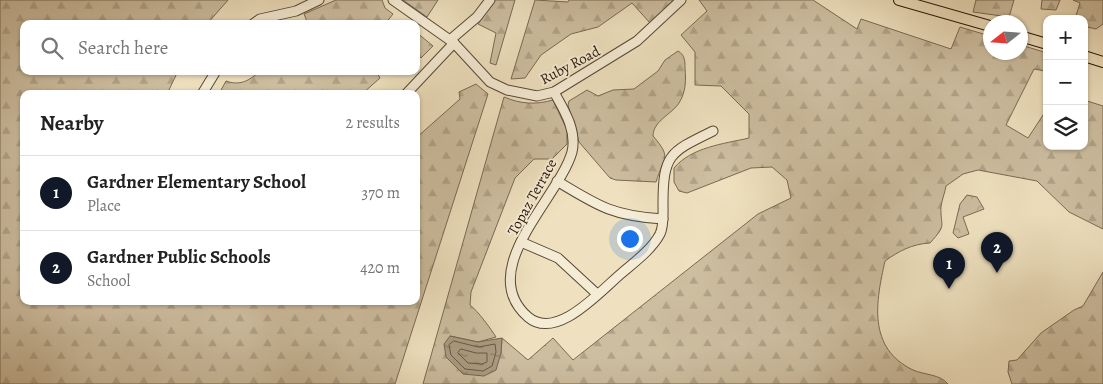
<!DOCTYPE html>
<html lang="en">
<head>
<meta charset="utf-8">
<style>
	:root { --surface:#fff; --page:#f2f2f2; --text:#222; --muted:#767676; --line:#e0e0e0; --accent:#111827 }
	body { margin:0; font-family:Alegreya,serif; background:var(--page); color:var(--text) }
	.controls { position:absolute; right:15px; top:15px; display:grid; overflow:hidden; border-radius:10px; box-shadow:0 1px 4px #0004 }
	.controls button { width:45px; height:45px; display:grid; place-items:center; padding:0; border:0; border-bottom:1px solid var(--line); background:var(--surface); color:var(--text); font:25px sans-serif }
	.compass { position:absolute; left:983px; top:15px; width:45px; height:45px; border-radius:50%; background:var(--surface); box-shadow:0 1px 4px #0004; rotate:253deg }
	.you { position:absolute; left:629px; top:238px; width:18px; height:18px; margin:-12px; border:4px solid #fff; border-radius:50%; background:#1a73e8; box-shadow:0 0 0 8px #1a73e833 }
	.badge { display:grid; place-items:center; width:32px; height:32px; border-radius:50%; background:var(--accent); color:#fff; font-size:16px; font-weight:700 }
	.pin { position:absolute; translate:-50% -41px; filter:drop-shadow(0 1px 2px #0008) }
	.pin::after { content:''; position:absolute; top:26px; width:18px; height:15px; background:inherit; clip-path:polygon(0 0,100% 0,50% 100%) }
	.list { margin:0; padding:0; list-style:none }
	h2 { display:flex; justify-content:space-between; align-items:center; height:65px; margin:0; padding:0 20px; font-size:21px }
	h2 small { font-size:16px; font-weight:400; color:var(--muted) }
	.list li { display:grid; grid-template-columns:32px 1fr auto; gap:15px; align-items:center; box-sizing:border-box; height:75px; padding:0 20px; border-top:1px solid var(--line) }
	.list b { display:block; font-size:19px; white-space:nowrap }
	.list p { margin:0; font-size:16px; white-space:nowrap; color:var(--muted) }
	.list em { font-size:16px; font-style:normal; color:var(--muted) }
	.icon { flex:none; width:28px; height:28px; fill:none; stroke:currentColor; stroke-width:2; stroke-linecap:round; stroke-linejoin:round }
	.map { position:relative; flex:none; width:1103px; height:384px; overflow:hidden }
	.search { position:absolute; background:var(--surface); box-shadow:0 1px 4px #0004; left:20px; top:20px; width:400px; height:55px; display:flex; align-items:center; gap:12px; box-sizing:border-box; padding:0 18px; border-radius:10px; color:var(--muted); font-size:19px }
	.panel { position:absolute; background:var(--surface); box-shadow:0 1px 4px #0004; left:20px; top:90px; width:400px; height:215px; border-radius:10px }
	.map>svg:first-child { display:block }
	.forest { fill:url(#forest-firs); stroke:#7a6954 }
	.park { fill:url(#park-crowns); stroke:#7a6954 }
	.water { fill:url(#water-ripples); stroke:#766551 }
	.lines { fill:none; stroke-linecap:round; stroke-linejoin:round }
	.shore { stroke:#685844; stroke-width:1 }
	.minor-casing { stroke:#584736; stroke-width:11 }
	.major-casing { stroke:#261408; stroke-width:12 }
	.minor { stroke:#f5ecd5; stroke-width:9 }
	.major { stroke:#efe1bf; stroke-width:10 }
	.labels { text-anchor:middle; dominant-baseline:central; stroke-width:4; stroke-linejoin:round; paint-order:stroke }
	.street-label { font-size:15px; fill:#261408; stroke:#f5ecd5 }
</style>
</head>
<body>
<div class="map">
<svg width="1103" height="384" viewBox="0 0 1103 384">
	<defs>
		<pattern id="forest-firs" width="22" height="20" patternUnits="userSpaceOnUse" patternTransform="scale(1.25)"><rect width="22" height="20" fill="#cdbea0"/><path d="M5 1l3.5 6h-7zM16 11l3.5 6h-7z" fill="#b0a288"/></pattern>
		<pattern id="park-crowns" width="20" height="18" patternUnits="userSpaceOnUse" patternTransform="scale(1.25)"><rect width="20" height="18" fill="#cdbea0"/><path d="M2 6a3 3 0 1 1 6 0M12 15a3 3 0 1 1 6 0" fill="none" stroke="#b0a288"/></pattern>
		<pattern id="water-ripples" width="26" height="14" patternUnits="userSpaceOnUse" patternTransform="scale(1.25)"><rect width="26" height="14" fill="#ab9b81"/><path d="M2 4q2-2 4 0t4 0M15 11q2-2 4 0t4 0" fill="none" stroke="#8b7d68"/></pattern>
	</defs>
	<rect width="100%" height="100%" fill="#efe1bf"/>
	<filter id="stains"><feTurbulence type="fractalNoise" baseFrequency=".004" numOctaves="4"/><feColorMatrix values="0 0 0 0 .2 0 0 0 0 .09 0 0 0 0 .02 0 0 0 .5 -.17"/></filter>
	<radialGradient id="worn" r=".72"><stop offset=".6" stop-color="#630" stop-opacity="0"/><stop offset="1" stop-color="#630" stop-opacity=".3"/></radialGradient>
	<g class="forest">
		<polygon points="0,0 228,0 207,24 24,24 24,71 178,71 167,94 24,94 24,301 416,301 416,138 460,99 459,92 476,84 488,94 395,384 0,384"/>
		<polygon points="336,0 382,0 385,8 393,14 385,24 308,24 304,14"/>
		<polygon points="403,0 438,0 427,17"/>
		<polygon points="495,0 515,0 496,65 490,63 496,33 478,24"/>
		<polygon points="535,0 568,2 569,0 674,0 650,23 632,3 598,27 571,34 541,55 525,78 511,79"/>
		<path d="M699,0H813L857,29L861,19L951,49L960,27L990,36V52H1020L1021,45L1047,53L1045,71L1034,69L1006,125L1028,138L1047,109V146H1084V100L1103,106V229L1069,212L1037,181L978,170L963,174L946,186C945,192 942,200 941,206C940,228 948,223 930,243C912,244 899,251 885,261C876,301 867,348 913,370C924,375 940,374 948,384H423L504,97C521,104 535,105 553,100L567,130V144L552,159H534L515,178L471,292L470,305C478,311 491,329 496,337L478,342L450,336L501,353L502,338L528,360L553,338L573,360L758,214L791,198L787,180L772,167L751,168L687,193L679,191L674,182V168C692,147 723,144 749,138V114L721,86L695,85V52L681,35L707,11Z"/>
		<polygon points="976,0 1014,0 1009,17 973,12"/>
		<polygon points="1042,0 1060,0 1056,10 1041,9"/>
		<polygon points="1073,0 1103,0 1103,24 1096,29 1087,27 1084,35 1084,19 1075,19 1080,3"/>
		<polygon points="416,32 433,46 421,58 416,53"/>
		<path d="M678,51C685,55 685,61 685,68C686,80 686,92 679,103C672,114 653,121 653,136C672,158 664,156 656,182L616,180L610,178L579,142L568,105L569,101L587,90L598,96L613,90L634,89L658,71L665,60Z"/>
		<path d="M260,71H376L380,78L362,94H224L220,92L226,81C240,86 249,81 260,71Z"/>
		<polygon points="1103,272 1103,384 1012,384 1008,372 1009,361 1017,360 1041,333 1074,310 1083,306"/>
	</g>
	<polygon class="park" points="967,195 977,197 984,209 963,217 969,234 958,238 953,233 960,204"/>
	<polygon class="water" points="450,336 478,342 502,338 501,353 496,370 484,376 463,374 446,357 444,344"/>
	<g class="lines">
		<g class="shore">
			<polygon points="454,341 478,347 495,344 496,352 492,366 483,371 465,369 451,355 449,345"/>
			<polygon points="461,349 476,353 487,353 487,362 482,364 468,363 458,353"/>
		</g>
		<defs>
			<g id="minor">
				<polyline points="393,0 454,43 490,82 507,90 537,96 554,92 637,41 681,0"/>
				<polyline points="253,24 260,19 296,11 319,0"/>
				<polyline points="450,40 477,17 490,0"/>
				<path d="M554,92C564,110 577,130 572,152C559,198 474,270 528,317C557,342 602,289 623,272C636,261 652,249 660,234C664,226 663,213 663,204C663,154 670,152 713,131"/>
				<polyline points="202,94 216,71"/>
				<polyline points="406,94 454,43"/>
				<path d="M557,181C598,206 613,216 663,219"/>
				<polyline points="521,242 558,258 597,294"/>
			</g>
			<g id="major">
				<polyline points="899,0 990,26"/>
				<polyline points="1020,36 1047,44"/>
				<polyline points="1084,56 1103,62"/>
			</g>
		</defs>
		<use href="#minor" class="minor-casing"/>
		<use href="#major" class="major-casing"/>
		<use href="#minor" class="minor"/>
		<use href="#major" class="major"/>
	</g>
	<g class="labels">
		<g class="street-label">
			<text transform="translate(570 65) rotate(-28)">Ruby Road</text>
			<text transform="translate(532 197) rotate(-61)">Topaz Terrace</text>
		</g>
	</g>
	<rect width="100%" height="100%" filter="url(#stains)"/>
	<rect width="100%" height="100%" fill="url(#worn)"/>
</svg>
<div class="controls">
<button>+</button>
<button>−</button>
<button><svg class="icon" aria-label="layers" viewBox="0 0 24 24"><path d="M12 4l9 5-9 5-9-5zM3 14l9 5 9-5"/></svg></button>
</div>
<svg class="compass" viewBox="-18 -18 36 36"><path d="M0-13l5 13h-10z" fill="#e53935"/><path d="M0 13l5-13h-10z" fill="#767676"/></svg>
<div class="you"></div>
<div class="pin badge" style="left:949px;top:289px">1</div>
<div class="pin badge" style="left:997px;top:273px">2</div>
<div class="search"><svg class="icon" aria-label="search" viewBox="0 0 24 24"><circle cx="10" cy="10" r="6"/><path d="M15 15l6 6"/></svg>Search here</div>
<section class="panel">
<h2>Nearby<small>2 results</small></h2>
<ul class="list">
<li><span class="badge">1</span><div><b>Gardner Elementary School</b><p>Place</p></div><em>370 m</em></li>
<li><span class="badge">2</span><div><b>Gardner Public Schools</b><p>School</p></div><em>420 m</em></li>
</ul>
</section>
</div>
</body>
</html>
